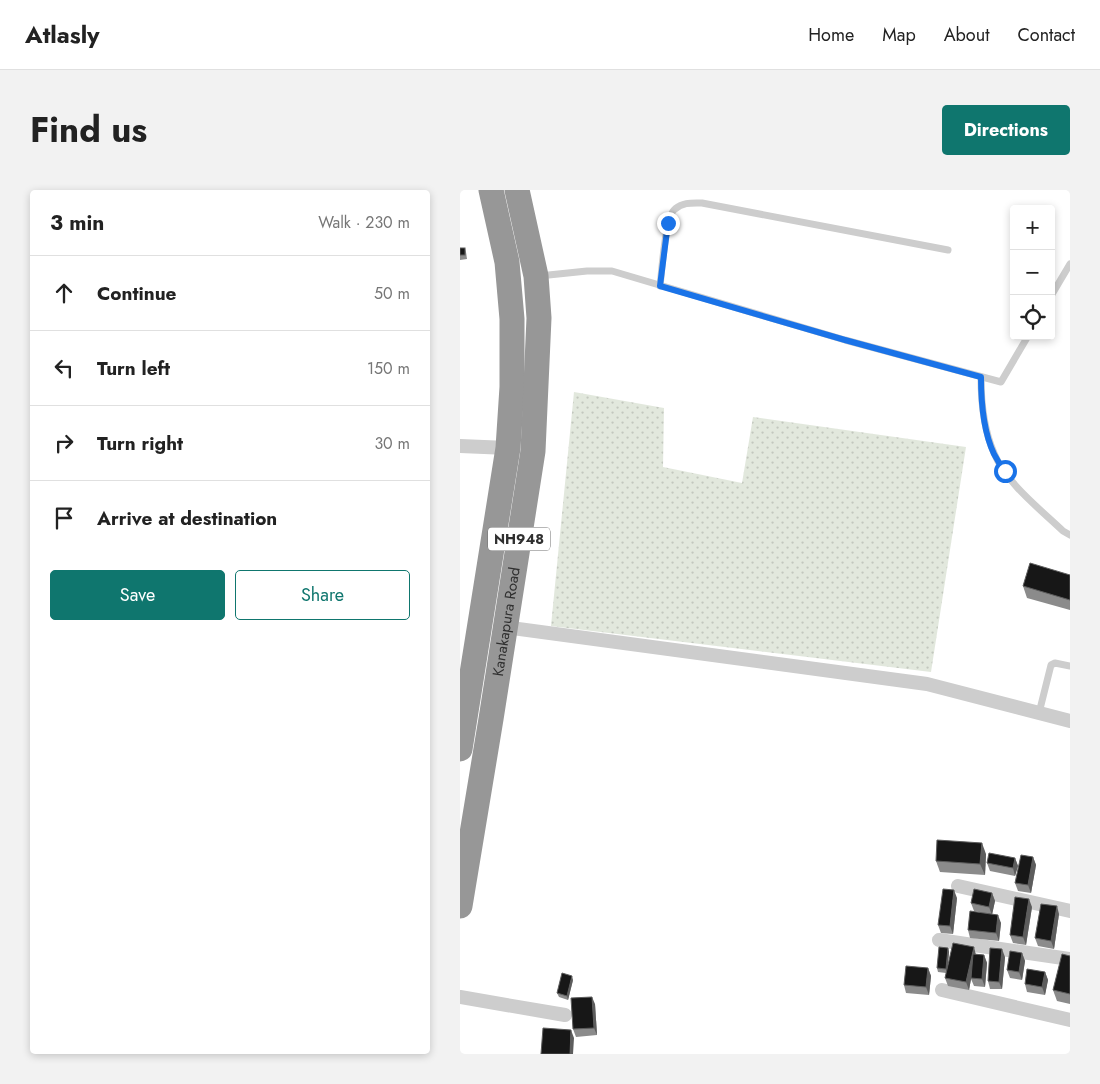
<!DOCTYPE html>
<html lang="en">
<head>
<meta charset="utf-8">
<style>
	:root { --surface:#fff; --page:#f2f2f2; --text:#222; --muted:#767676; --line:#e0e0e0; --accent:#0f766e }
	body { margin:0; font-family:Jost,sans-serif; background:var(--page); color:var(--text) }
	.controls { position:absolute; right:15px; top:15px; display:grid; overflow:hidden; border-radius:5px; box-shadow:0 2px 8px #0003 }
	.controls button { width:45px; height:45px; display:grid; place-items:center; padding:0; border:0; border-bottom:1px solid var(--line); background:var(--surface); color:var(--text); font:25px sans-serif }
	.stop { position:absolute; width:15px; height:15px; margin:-11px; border:4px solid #1a73e8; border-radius:50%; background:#fff }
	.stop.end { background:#1a73e8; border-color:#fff; box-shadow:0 1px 5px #0008 }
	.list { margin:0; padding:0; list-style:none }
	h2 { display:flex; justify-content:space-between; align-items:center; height:65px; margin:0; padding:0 20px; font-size:21px }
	h2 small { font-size:16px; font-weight:400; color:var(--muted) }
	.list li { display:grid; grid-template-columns:32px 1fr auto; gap:15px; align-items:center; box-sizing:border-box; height:75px; padding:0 20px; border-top:1px solid var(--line) }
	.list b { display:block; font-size:19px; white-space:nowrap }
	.list em { font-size:16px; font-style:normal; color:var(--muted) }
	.actions { display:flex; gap:10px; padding:15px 20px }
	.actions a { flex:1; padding:11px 0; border:1px solid var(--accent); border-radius:5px; text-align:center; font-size:18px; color:var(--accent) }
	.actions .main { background:var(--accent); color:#fff }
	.icon { flex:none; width:28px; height:28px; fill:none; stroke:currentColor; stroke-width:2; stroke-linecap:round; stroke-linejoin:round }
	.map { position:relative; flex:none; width:610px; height:864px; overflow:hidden; border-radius:5px }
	header { display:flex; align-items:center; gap:30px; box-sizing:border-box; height:70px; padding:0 25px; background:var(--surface); border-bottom:1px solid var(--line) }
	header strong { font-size:24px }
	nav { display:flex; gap:28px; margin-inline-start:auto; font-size:18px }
	.intro { display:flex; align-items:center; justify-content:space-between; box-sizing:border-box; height:120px; padding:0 30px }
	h1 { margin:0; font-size:35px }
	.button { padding:12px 22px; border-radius:5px; background:var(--accent); color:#fff; font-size:18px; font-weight:700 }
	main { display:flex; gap:30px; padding:0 30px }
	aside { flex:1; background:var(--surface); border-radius:5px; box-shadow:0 2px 8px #0003 }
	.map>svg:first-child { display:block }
	.grass { fill:url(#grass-dots) }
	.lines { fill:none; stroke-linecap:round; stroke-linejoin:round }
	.lane { stroke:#cdcdcd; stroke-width:7 }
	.street { stroke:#cdcdcd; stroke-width:14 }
	.highway { stroke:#979797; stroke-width:25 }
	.wall { fill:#8b8b8b }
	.shaded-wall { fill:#5d5d5d }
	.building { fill:#171717; stroke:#5d5d5d }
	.route { stroke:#1a73e8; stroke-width:6 }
	.labels { text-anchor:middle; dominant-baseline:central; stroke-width:5; stroke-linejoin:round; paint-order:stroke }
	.shield { fill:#fff; stroke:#6e6e6e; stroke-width:1 }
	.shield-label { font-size:14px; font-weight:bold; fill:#303030 }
	.street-label { font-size:15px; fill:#303030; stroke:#fff }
</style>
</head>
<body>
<header>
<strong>Atlasly</strong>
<nav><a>Home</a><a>Map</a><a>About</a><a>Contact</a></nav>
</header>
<div class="intro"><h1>Find us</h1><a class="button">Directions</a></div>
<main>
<aside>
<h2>3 min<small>Walk · 230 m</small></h2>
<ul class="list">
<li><svg class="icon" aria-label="ahead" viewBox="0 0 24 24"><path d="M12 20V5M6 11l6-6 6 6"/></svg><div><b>Continue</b></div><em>50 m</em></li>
<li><svg class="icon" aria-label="left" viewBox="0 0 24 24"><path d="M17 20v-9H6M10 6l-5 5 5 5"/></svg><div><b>Turn left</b></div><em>150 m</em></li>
<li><svg class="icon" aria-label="right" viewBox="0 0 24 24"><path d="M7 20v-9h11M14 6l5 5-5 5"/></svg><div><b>Turn right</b></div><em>30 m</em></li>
<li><svg class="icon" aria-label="arrive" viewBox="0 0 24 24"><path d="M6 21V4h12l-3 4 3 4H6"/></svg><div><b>Arrive at destination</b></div></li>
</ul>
<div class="actions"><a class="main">Save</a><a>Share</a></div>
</aside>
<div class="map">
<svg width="610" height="864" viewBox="0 0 610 864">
	<defs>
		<pattern id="grass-dots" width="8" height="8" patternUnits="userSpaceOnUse" patternTransform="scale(1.25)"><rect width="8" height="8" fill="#e2e8dd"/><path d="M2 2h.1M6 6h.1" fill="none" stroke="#c2c7be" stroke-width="1.8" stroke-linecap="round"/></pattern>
	</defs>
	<rect width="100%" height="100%" fill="#fff"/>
	<polygon class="grass" points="114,202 204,218 203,277 282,293 293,227 506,257 471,482 91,436"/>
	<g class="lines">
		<g class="lane">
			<polyline points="79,86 127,81 152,81 385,150 541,192 568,146"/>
			<path d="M200,96C202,81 205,26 215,19C223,12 232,13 242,13L488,60"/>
			<polyline points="591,106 610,74"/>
			<path d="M521,187C521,212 524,240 534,263C546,293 580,319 603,341L610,345"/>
			<polyline points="579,523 591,475 595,473 610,476"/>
		</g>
		<g class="street">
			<polyline points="0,256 48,258"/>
			<polyline points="44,437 467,494 610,531"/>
			<polyline points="498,696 610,721"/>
			<polyline points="479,750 610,769"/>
			<polyline points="482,800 610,830"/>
			<polyline points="0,807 105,825"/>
		</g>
		<g class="highway">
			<polyline points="0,559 48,258 52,197 52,129 47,72 31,0"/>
			<path id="s1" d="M0,716L31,529L73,261L79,128L76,86L57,0"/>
		</g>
	</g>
	<g class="wall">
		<polygon points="0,58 5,58 6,62 7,69 0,70"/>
		<polygon points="610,385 610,420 567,408 563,396"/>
		<polygon points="526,664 525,685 480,682 476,671"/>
		<polygon points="573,667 576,675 571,703 558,701 555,693"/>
		<polygon points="555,668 558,676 555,686 530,681 527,673"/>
		<polygon points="532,703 535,711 532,724 541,733 539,751 510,748 508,740 524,723 514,721 511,713"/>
		<polygon points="497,708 493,744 481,743 478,735"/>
		<polygon points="572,717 566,755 553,753 550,745"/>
		<polygon points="599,724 594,759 578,756 575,748"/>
		<polygon points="488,758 489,762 488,776 516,764 524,765 527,773 525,797 514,796 511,789 509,800 488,796 485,788 486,783 478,782 477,778"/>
		<polygon points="562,763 565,771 562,790 550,788 547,780"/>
		<polygon points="610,766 610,814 597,811 593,800"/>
		<polygon points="545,767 542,799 530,799 528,791"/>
		<polygon points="468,778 471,786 469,805 446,803 444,795"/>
		<polygon points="585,782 588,790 585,805 567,802 565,794"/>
		<polygon points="113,790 108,810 99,807 97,803"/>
		<polygon points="135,814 137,845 116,847 113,839"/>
	</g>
	<g class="shaded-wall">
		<polygon points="522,653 526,664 525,685 520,674"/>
		<polygon points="573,667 576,675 571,703 568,695"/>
		<polygon points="555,668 558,676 555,686 553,678"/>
		<polygon points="494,700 497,708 493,744 490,736"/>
		<polygon points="532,703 535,711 532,725 529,717"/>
		<polygon points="569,709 572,717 566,755 563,747"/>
		<polygon points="597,716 599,724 594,759 591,751"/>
		<polygon points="538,725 541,733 539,751 536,743"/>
		<polygon points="514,757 516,765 511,788 511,789 509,800 506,792"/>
		<polygon points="488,758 489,762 487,783 486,779"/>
		<polygon points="542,759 545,767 542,799 539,792"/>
		<polygon points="562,763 565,771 562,790 559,782"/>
		<polygon points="524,765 527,773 525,797 522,789"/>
		<polygon points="468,778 471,786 469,805 466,797"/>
		<polygon points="585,782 588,790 585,805 582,797"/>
		<polygon points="112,786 113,790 108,810 107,806"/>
		<polygon points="132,807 135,814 137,845 134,838"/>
		<polygon points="111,840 114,848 113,864 110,864"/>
	</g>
	<g class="building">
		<rect x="0" y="58" width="5" height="7"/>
		<polygon points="570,373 610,385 610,410 563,396"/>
		<polygon points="477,650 522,653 520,674 476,671"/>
		<polygon points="529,663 555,668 553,678 527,673"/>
		<polygon points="561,665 573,667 568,695 555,693"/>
		<polygon points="483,699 494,700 490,736 478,735"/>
		<polygon points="514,699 532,703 529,717 511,713"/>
		<polygon points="555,707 569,709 563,747 550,745"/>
		<polygon points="581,714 597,716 591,751 575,748"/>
		<polygon points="510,721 538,725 536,743 508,740"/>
		<polygon points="493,753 514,757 506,792 485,788"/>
		<polygon points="479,757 488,758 486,779 477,778"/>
		<polygon points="530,758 542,759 539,792 528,791"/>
		<polygon points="550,761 562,763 559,782 547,780"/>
		<polygon points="513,764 524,765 522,789 511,788"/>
		<polygon points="602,764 610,766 610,804 593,800"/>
		<polygon points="446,776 468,778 466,797 444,795"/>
		<polygon points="567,779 585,782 582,797 565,794"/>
		<polygon points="102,783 112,786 107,806 97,803"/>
		<polygon points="132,807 134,838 113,839 111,808"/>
		<polygon points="83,838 111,840 110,864 81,864"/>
	</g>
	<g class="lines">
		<path class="route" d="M208,33L200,96L385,150L521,187C521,211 524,243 534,264C537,270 541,276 545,281"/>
	</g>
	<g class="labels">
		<rect class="shield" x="28" y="337.5" width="62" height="23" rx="4"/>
		<g class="shield-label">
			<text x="59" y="349">NH948</text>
		</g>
		<g class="street-label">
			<text stroke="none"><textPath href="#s1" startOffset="288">Kanakapura Road</textPath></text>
		</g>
	</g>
</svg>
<div class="controls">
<button>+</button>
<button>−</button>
<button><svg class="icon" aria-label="locate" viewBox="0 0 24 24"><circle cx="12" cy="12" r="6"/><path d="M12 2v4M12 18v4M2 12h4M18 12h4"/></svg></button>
</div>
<div class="stop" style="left:545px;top:281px"></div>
<div class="stop end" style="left:208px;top:33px"></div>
</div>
</main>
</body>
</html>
